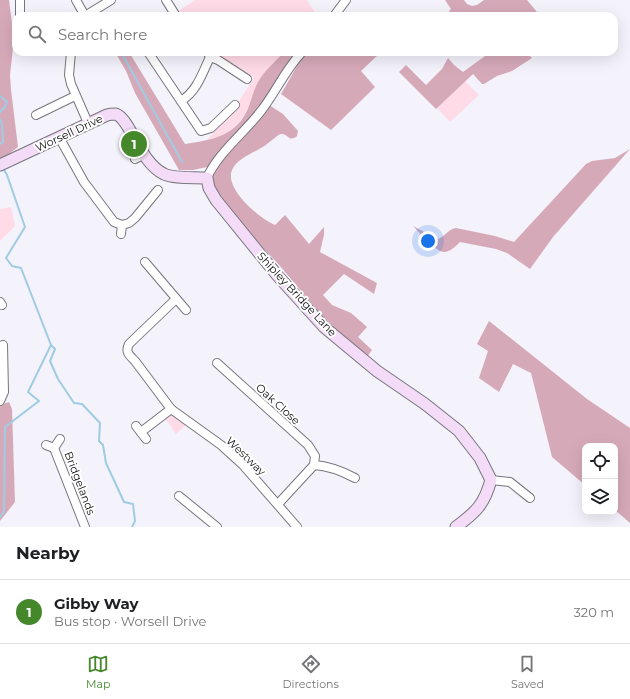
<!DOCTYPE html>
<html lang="en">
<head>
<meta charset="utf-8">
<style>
	:root { --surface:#fff; --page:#f2f2f2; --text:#202124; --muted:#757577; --line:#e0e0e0; --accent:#45882c }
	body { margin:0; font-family:Montserrat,sans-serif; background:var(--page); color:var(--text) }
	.controls { position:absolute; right:12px; bottom:12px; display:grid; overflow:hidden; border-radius:8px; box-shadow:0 4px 16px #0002 }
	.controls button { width:36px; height:36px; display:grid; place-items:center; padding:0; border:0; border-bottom:1px solid var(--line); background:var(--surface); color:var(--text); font:20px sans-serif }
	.you { position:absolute; left:428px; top:241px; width:14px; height:14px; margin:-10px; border:3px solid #fff; border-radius:50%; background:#1a73e8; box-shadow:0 0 0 6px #1a73e833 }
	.badge { display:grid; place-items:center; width:26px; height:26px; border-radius:50%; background:var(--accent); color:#fff; font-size:13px; font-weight:700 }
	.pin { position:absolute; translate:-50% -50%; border:2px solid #fff; box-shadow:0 1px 4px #0006 }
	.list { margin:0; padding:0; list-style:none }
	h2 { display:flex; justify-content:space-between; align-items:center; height:52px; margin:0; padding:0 16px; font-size:17px }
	h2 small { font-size:13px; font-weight:400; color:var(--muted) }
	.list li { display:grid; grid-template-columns:26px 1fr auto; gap:12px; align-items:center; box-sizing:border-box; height:64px; padding:0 16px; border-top:1px solid var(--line) }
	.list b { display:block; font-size:15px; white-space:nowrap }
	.list p { margin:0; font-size:13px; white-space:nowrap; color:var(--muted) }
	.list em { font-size:13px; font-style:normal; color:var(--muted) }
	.icon { flex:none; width:22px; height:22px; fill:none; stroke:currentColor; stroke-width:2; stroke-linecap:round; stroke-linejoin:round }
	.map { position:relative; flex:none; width:630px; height:527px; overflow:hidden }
	.search { position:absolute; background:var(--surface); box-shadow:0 4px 16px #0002; left:12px; right:12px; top:12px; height:44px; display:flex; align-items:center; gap:10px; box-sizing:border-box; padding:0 14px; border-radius:12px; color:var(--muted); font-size:15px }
	.sheet { height:116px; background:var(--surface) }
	nav { display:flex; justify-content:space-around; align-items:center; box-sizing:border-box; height:56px; border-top:1px solid var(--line); background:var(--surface); font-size:11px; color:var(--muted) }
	nav a { display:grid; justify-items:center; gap:2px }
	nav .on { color:var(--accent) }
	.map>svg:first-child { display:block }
	.green { fill:#ffdae7 }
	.forest { fill:#d6a9b9 }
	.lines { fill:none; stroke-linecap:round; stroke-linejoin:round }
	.stream { stroke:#a0cce3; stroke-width:2 }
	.street-casing { stroke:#77767e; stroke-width:10 }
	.secondary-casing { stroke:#77767e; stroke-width:13 }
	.street { stroke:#fff; stroke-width:8 }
	.secondary { stroke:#f4dbf7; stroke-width:11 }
	.labels { text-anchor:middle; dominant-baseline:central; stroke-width:4; stroke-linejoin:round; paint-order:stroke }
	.street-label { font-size:11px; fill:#0f0e11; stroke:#fff }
</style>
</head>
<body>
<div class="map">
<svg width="630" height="527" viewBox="0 0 630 527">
	<rect width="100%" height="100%" fill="#f4f2fb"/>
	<g class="green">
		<polygon points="195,0 307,0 317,16 183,16 179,11"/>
		<polygon points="217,52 284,52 259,80 246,113 238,123 225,135 206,141 230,115 254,78 222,59 221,55"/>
		<polygon points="465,81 479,95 450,122 437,108"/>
		<polygon points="11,207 15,226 0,241 0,209"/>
		<polygon points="172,414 183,421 186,425 176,434 165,418"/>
	</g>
	<g class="forest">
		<polygon points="0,0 9,0 14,39 10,75 11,90 18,147 9,154 0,159"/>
		<polygon points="445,0 464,0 467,4 472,6 477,5 484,0 527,0 537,12 533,16 453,16 449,11 451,9"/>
		<path d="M115,52H129L185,144C211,140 234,137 247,111C251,102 253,91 258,82C264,71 275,62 284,52H296L263,101L283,114L298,131L297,136C289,143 288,133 281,134C278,134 266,146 261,148C251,154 237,159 232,170C224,189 260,219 275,225L285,215L309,244L324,227V235L320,252L377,283L374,294L344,274L323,295L332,305L351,313L367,327L358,337L372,350L367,357L322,316L280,266L217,198L213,187L212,172L207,167L193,170H179L135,93L126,71Z"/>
		<polygon points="308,52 377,52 379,54 361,71 375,87 331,130 281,94 300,61"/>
		<polygon points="482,52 525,52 532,58 512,71 497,76 484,84 482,84 473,74 436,109 399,72 406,65 426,85 442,69 448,58 454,65 463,72 485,56"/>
		<path d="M630,149L553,237L530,269L507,253L496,249L460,242C456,246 450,252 444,252C436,252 419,232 413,226L437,239C445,238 447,229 456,228L495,236L514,242L586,164L592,161L615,158Z"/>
		<polygon points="489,321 587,399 630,428 630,523 615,510 615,446 585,446 585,485 552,457 531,373 513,364 499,392 479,378 488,351 477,344"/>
		<polygon points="9,402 12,409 15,502 0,521 0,405"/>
	</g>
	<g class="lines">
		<g class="stream">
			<polyline points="121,52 182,162"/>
			<polyline points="0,96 7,102 5,107 0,112"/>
			<polyline points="0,119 2,124 3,142 0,144"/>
			<polyline points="3,168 7,175 25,227 6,258 12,266 21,268 51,345 55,349 50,361 58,379 74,403 82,404 100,423 99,441 103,445 106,463 124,502 133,504 135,521 132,527"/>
			<polyline points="0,517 4,512 5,427 39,401 28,392 51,345"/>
		</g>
		<defs>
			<g id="street">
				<polyline points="20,0 20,16"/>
				<polyline points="76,0 85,16"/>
				<polyline points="166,0 176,16"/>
				<polyline points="85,16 111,0"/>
				<polyline points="334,16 346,0"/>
				<polyline points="71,52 69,75 71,84 88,123"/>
				<polyline points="148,52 201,131 211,128 235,105"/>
				<polyline points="208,53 210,57 218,60 247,79"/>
				<path d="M181,101C197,91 202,74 210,57"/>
				<polyline points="36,115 75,96"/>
				<polyline points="59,137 84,182 114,222 122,225 129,223 135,218 158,190"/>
				<polyline points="135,159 143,155"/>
				<path d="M207,178C217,154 245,132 261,111C276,92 285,70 302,52"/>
				<polyline points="121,234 122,225"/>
				<polyline points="145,262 186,310"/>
				<path d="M176,299L129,344C125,352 129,355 135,361L171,409L221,445L243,465L297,527"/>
				<polyline points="0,302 2,305"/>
				<polyline points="217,363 308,445 315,456 314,465 278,504"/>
				<polyline points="0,401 4,392 3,345"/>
				<polyline points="136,426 146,439"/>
				<polyline points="141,432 171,409"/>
				<polyline points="46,445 54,448 60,439"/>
				<polyline points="54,448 85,527"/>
				<path d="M314,465C330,466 342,471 355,478"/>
				<polyline points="491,480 510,482 530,498"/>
				<polyline points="179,496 217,527"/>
			</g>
			<path id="secondary" d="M0,165L107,115C110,114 114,114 116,114C131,120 140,163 164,174C174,179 195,177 207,178L209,188L216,200L277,275L324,327L377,371L425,404L459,431L480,458L491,480C484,505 476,512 456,527"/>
		</defs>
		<use href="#street" class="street-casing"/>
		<use href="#secondary" class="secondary-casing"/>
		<use href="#street" class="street"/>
		<use href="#secondary" class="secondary"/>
	</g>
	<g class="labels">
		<g class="street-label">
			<text transform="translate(69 133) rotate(-25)">Worsell Drive</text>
			<text transform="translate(297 294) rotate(47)">Shipley Bridge Lane</text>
			<text transform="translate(278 404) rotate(42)">Oak Close</text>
			<text transform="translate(246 456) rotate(44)">Westway</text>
			<text transform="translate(80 483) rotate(69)">Bridgelands</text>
		</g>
	</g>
</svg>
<div class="controls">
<button><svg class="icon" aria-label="locate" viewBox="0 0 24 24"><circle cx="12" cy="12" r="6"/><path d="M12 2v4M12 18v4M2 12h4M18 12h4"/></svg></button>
<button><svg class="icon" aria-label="layers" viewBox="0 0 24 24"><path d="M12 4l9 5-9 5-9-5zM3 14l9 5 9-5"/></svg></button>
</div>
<div class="you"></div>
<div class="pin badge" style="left:134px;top:144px">1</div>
<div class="search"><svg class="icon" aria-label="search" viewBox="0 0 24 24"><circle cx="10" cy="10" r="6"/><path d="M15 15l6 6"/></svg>Search here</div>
</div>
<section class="sheet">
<h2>Nearby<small></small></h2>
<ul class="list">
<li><span class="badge">1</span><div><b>Gibby Way</b><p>Bus stop · Worsell Drive</p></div><em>320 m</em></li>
</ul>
</section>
<nav>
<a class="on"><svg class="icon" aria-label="map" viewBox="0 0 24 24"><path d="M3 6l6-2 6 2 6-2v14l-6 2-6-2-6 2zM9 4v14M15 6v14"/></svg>Map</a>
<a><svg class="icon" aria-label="directions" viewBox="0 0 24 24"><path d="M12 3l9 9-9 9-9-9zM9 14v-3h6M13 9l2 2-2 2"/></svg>Directions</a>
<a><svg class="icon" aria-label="saved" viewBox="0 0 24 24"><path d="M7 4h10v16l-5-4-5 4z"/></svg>Saved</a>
</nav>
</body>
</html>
